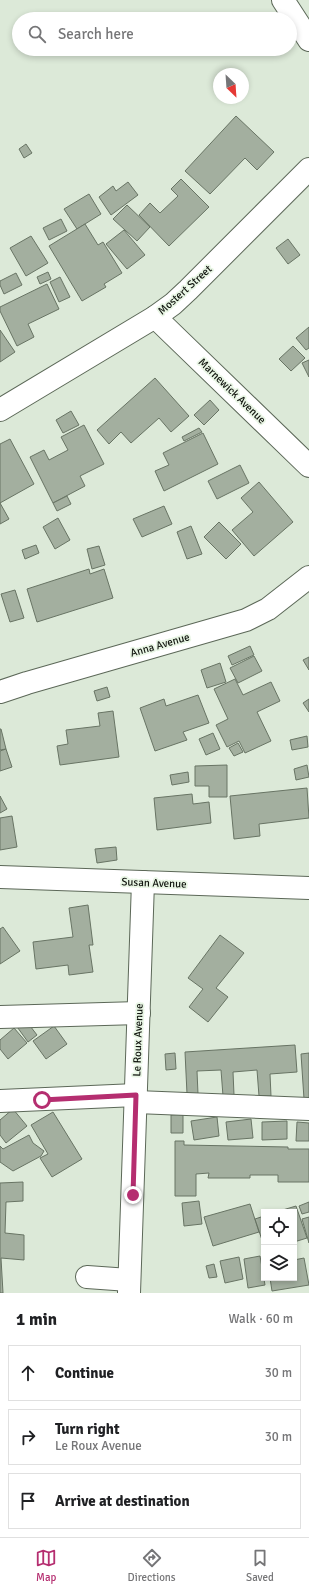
<!DOCTYPE html>
<html lang="en">
<head>
<meta charset="utf-8">
<style>
	:root { --surface:#fff; --page:#f2f2f2; --text:#202124; --muted:#757577; --line:#e0e0e0; --accent:#b52e70 }
	body { margin:0; font-family:Signika,sans-serif; background:var(--page); color:var(--text) }
	.controls { position:absolute; right:12px; bottom:12px; display:grid; overflow:hidden; border-radius:0px; box-shadow:0 2px 6px #0003 }
	.controls button { width:36px; height:36px; display:grid; place-items:center; padding:0; border:0; border-bottom:1px solid var(--line); background:var(--surface); color:var(--text); font:20px sans-serif }
	.compass { position:absolute; left:213px; top:68px; width:36px; height:36px; border-radius:50%; background:var(--surface); box-shadow:0 2px 6px #0003; rotate:155deg }
	.stop { position:absolute; width:12px; height:12px; margin:-9px; border:3px solid #b52e70; border-radius:50%; background:#fff }
	.stop.end { background:#b52e70; border-color:#fff; box-shadow:0 1px 4px #0008 }
	.list { margin:0; padding:0; list-style:none }
	h2 { display:flex; justify-content:space-between; align-items:center; height:52px; margin:0; padding:0 16px; font-size:17px }
	h2 small { font-size:13px; font-weight:400; color:var(--muted) }
	.list li { display:grid; grid-template-columns:26px 1fr auto; gap:12px; align-items:center; box-sizing:border-box; height:56px; margin:0 8px 8px; padding:0 8px; border:1px solid var(--line); border-radius:0px }
	.list b { display:block; font-size:15px; white-space:nowrap }
	.list p { margin:0; font-size:13px; white-space:nowrap; color:var(--muted) }
	.list em { font-size:13px; font-style:normal; color:var(--muted) }
	.icon { flex:none; width:22px; height:22px; fill:none; stroke:currentColor; stroke-width:2; stroke-linecap:round; stroke-linejoin:round }
	.map { position:relative; flex:none; width:309px; height:1293px; overflow:hidden }
	.search { position:absolute; background:var(--surface); box-shadow:0 2px 6px #0003; left:12px; right:12px; top:12px; height:44px; display:flex; align-items:center; gap:10px; box-sizing:border-box; padding:0 14px; border-radius:22px; color:var(--muted); font-size:15px }
	.sheet { height:244px; background:var(--surface) }
	nav { display:flex; justify-content:space-around; align-items:center; box-sizing:border-box; height:56px; border-top:1px solid var(--line); background:var(--surface); font-size:11px; color:var(--muted) }
	nav a { display:grid; justify-items:center; gap:2px }
	nav .on { color:var(--accent) }
	.map>svg:first-child { display:block }
	.building { fill:#a3af9f; stroke:#687464 }
	.lines { fill:none; stroke-linecap:round; stroke-linejoin:round }
	.minor-casing { stroke:#5c6858; stroke-width:24 }
	.minor { stroke:#fff; stroke-width:22 }
	.route { stroke:#b52e70; stroke-width:5 }
	.labels { text-anchor:middle; dominant-baseline:central; stroke-width:3.5; stroke-linejoin:round; paint-order:stroke }
	.street-label { font-size:11px; fill:#10140e; stroke:#e9f6e5 }
</style>
</head>
<body>
<div class="map">
<svg width="309" height="1293" viewBox="0 0 309 1293">
	<rect width="100%" height="100%" fill="#dce9d8"/>
	<g class="building">
		<polygon points="236,116 274,152 257,170 245,158 210,194 185,171"/>
		<polygon points="26,144 32,153 24,158 19,149"/>
		<polygon points="181,179 209,207 169,246 139,215 150,203 160,213 178,196 171,189"/>
		<polygon points="128,182 138,195 111,215 99,197 113,186 116,191"/>
		<polygon points="89,194 101,214 77,229 64,209"/>
		<polygon points="127,205 150,227 137,241 113,219"/>
		<polygon points="61,219 67,231 49,240 43,228"/>
		<polygon points="85,224 98,245 103,242 122,273 104,284 106,287 82,301 49,246"/>
		<polygon points="124,230 145,255 127,269 106,244"/>
		<polygon points="31,236 48,263 26,276 10,248"/>
		<polygon points="288,239 300,255 288,264 276,248"/>
		<polygon points="48,272 51,279 40,284 37,277"/>
		<polygon points="16,273 22,285 4,294 0,285 0,281"/>
		<polygon points="60,277 70,297 59,302 50,282"/>
		<polygon points="47,284 59,309 28,324 34,337 17,346 0,311 0,307"/>
		<polygon points="309,327 309,348 306,350 296,338"/>
		<polygon points="0,330 15,352 0,362"/>
		<polygon points="293,346 305,358 291,371 279,359"/>
		<polygon points="309,360 309,377 302,363"/>
		<polygon points="155,378 189,416 171,432 159,418 131,443 121,432 109,444 97,430"/>
		<polygon points="210,400 219,410 204,425 194,415"/>
		<polygon points="71,411 79,425 63,433 56,420"/>
		<polygon points="84,425 104,464 80,476 85,486 53,503 30,457 44,450 49,460 68,450 61,437"/>
		<polygon points="199,428 202,432 184,441 182,437"/>
		<polygon points="203,433 218,464 164,491 155,471 169,465 163,453"/>
		<polygon points="10,439 34,484 0,503 0,444"/>
		<polygon points="240,465 249,483 217,499 208,481"/>
		<polygon points="259,482 293,522 254,556 232,530 253,512 241,498"/>
		<polygon points="67,496 71,504 57,511 53,503"/>
		<polygon points="0,503 9,519 0,524"/>
		<polygon points="164,506 172,524 142,537 133,519"/>
		<polygon points="58,518 70,540 55,549 43,527"/>
		<polygon points="219,522 241,544 226,559 204,537"/>
		<polygon points="191,526 202,554 187,559 177,532"/>
		<polygon points="36,545 39,553 25,559 22,550"/>
		<polygon points="99,546 105,565 92,569 87,549"/>
		<polygon points="89,569 90,574 104,569 113,598 37,622 27,589"/>
		<polygon points="15,590 24,618 10,622 1,594"/>
		<polygon points="250,646 254,655 232,665 228,656"/>
		<polygon points="254,656 262,671 238,683 230,668"/>
		<polygon points="309,657 309,670 303,660"/>
		<polygon points="220,663 226,682 207,688 201,670"/>
		<polygon points="235,679 243,695 271,682 280,701 257,712 271,741 245,753 239,741 227,747 216,725 228,719 214,689"/>
		<polygon points="107,687 110,697 97,701 94,691"/>
		<polygon points="198,695 209,723 183,732 187,740 155,751 140,708 164,699 166,706"/>
		<polygon points="309,699 309,712 303,703"/>
		<polygon points="113,711 119,757 60,765 57,746 68,744 66,730 100,726 98,713"/>
		<polygon points="0,729 1,729 6,749 0,750"/>
		<polygon points="213,733 220,749 206,755 199,739"/>
		<polygon points="307,736 308,747 292,750 290,740"/>
		<polygon points="238,743 243,752 234,756 229,748"/>
		<polygon points="6,749 12,767 0,771 0,751"/>
		<polygon points="227,765 227,797 209,797 209,786 195,786 195,766"/>
		<polygon points="307,765 309,777 296,780 294,769"/>
		<polygon points="188,772 189,782 172,785 170,775"/>
		<polygon points="307,788 309,818 259,824 260,836 234,839 230,796"/>
		<polygon points="192,794 193,804 209,802 211,823 157,830 154,798"/>
		<polygon points="0,796 7,809 0,813"/>
		<polygon points="12,816 17,847 0,850 0,818"/>
		<polygon points="116,847 117,860 97,863 95,849"/>
		<polygon points="88,905 93,945 89,945 93,972 69,975 68,965 36,969 33,942 73,937 69,908"/>
		<polygon points="3,927 20,951 0,964 0,929"/>
		<polygon points="220,935 244,953 216,988 228,997 208,1022 189,1007 203,989 188,978"/>
		<polygon points="24,1018 37,1035 28,1042 15,1024"/>
		<polygon points="54,1026 67,1044 46,1059 33,1041"/>
		<polygon points="14,1028 27,1043 8,1059 0,1049 0,1040"/>
		<polygon points="295,1045 297,1072 270,1074 271,1096 259,1096 257,1070 233,1072 234,1095 223,1096 221,1070 197,1071 198,1094 187,1094 185,1052"/>
		<polygon points="175,1053 176,1069 166,1070 165,1054"/>
		<polygon points="309,1053 309,1099 304,1099 301,1054"/>
		<polygon points="13,1109 27,1126 6,1143 0,1135 0,1120"/>
		<polygon points="53,1112 82,1159 52,1177 40,1158 48,1154 31,1125"/>
		<polygon points="183,1114 183,1133 171,1133 171,1115"/>
		<polygon points="217,1117 219,1136 194,1140 191,1121"/>
		<polygon points="251,1119 253,1138 228,1140 226,1122"/>
		<polygon points="287,1121 287,1139 262,1140 262,1122"/>
		<polygon points="297,1122 309,1123 309,1141 296,1141"/>
		<polygon points="29,1135 33,1143 44,1151 41,1156 13,1171 0,1162 0,1146 3,1149"/>
		<polygon points="175,1141 184,1141 184,1145 288,1147 288,1149 309,1149 309,1182 278,1182 278,1175 250,1175 250,1178 208,1178 209,1173 196,1174 196,1196 175,1196"/>
		<polygon points="23,1182 23,1201 6,1202 5,1233 24,1235 24,1260 1,1258 3,1293 0,1293 0,1183"/>
		<polygon points="199,1201 202,1224 184,1226 182,1203"/>
		<polygon points="309,1202 309,1212 302,1214 299,1206"/>
		<polygon points="250,1204 259,1232 213,1246 204,1217"/>
		<polygon points="296,1206 307,1238 294,1242 294,1212 276,1212"/>
		<polygon points="264,1216 264,1242 263,1243 255,1219"/>
		<polygon points="309,1217 309,1243 302,1219"/>
		<polygon points="260,1256 265,1285 248,1288 244,1259"/>
		<polygon points="239,1257 243,1279 225,1283 220,1261"/>
		<polygon points="304,1258 309,1285 272,1291 270,1278 294,1278 294,1260"/>
		<polygon points="214,1264 217,1277 209,1278 206,1266"/>
	</g>
	<g class="lines">
		<defs>
			<g id="minor">
				<polyline points="283,0 309,40"/>
				<polyline points="155,317 309,466"/>
				<polyline points="0,410 155,317 173,304 188,290 309,169"/>
				<polyline points="0,692 27,683 246,620 268,609 309,577"/>
				<polyline points="0,877 309,888"/>
				<polyline points="0,1017 139,1013"/>
				<polyline points="0,1101 136,1095"/>
				<polyline points="136,1102 309,1109"/>
				<polyline points="87,1277 129,1280"/>
				<polyline points="129,1293 143,882"/>
			</g>
		</defs>
		<use href="#minor" class="minor-casing"/>
		<use href="#minor" class="minor"/>
	</g>
	<g class="lines">
		<polyline class="route" points="42,1100 136,1095 133,1195"/>
	</g>
	<g class="labels">
		<g class="street-label">
			<text transform="translate(185 290) rotate(-42)">Mostert Street</text>
			<text transform="translate(232 391) rotate(44)">Marnewick Avenue</text>
			<text transform="translate(160 645) rotate(-16)">Anna Avenue</text>
			<text transform="translate(154 883) rotate(2)">Susan Avenue</text>
			<text transform="translate(138 1040) rotate(-88)">Le Roux Avenue</text>
		</g>
	</g>
</svg>
<div class="controls">
<button><svg class="icon" aria-label="locate" viewBox="0 0 24 24"><circle cx="12" cy="12" r="6"/><path d="M12 2v4M12 18v4M2 12h4M18 12h4"/></svg></button>
<button><svg class="icon" aria-label="layers" viewBox="0 0 24 24"><path d="M12 4l9 5-9 5-9-5zM3 14l9 5 9-5"/></svg></button>
</div>
<svg class="compass" viewBox="-18 -18 36 36"><path d="M0-13l5 13h-10z" fill="#e53935"/><path d="M0 13l5-13h-10z" fill="#757577"/></svg>
<div class="stop" style="left:42px;top:1100px"></div>
<div class="stop end" style="left:133px;top:1195px"></div>
<div class="search"><svg class="icon" aria-label="search" viewBox="0 0 24 24"><circle cx="10" cy="10" r="6"/><path d="M15 15l6 6"/></svg>Search here</div>
</div>
<section class="sheet">
<h2>1 min<small>Walk · 60 m</small></h2>
<ul class="list">
<li><svg class="icon" aria-label="ahead" viewBox="0 0 24 24"><path d="M12 20V5M6 11l6-6 6 6"/></svg><div><b>Continue</b></div><em>30 m</em></li>
<li><svg class="icon" aria-label="right" viewBox="0 0 24 24"><path d="M7 20v-9h11M14 6l5 5-5 5"/></svg><div><b>Turn right</b><p>Le Roux Avenue</p></div><em>30 m</em></li>
<li><svg class="icon" aria-label="arrive" viewBox="0 0 24 24"><path d="M6 21V4h12l-3 4 3 4H6"/></svg><div><b>Arrive at destination</b></div></li>
</ul>
</section>
<nav>
<a class="on"><svg class="icon" aria-label="map" viewBox="0 0 24 24"><path d="M3 6l6-2 6 2 6-2v14l-6 2-6-2-6 2zM9 4v14M15 6v14"/></svg>Map</a>
<a><svg class="icon" aria-label="directions" viewBox="0 0 24 24"><path d="M12 3l9 9-9 9-9-9zM9 14v-3h6M13 9l2 2-2 2"/></svg>Directions</a>
<a><svg class="icon" aria-label="saved" viewBox="0 0 24 24"><path d="M7 4h10v16l-5-4-5 4z"/></svg>Saved</a>
</nav>
</body>
</html>
